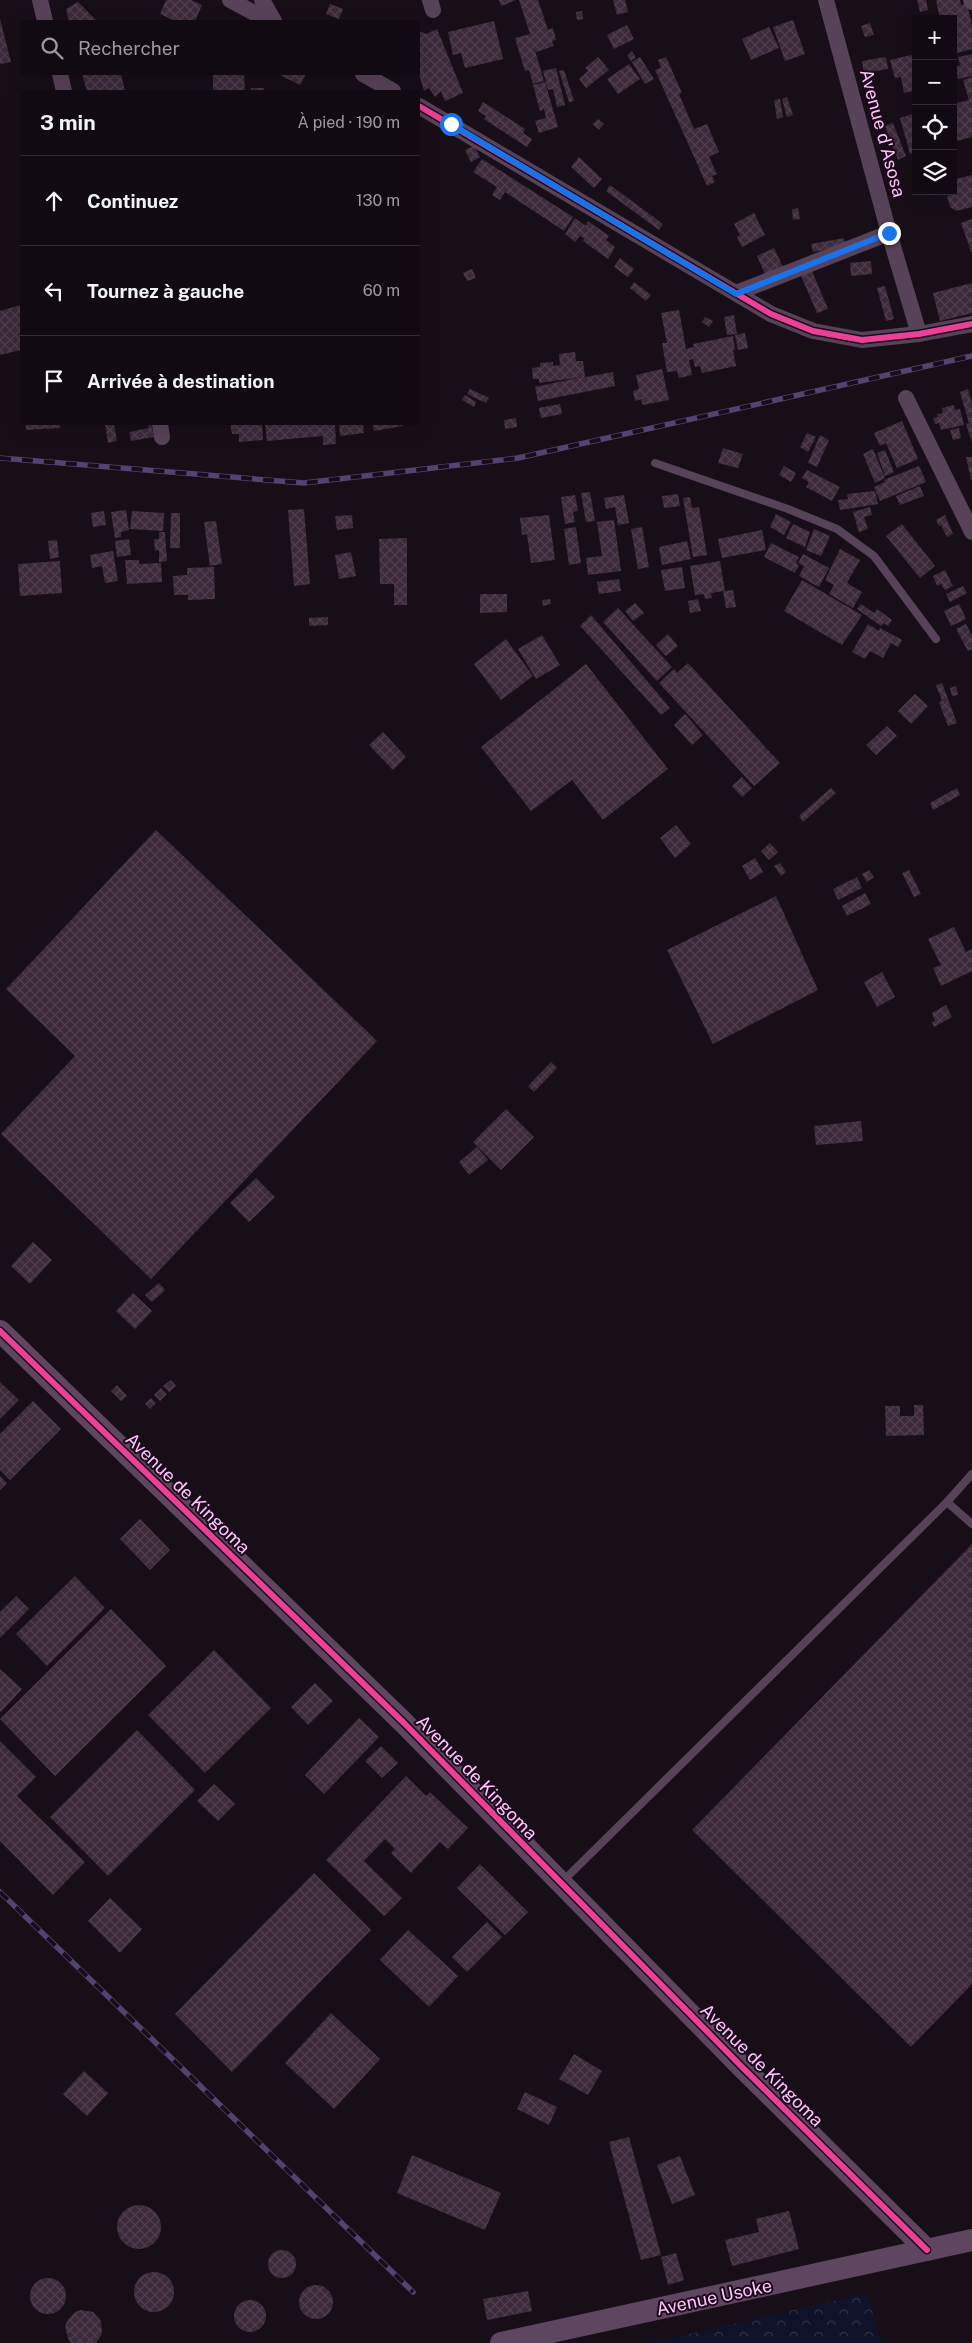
<!DOCTYPE html>
<html lang="fr">
<head>
<meta charset="utf-8">
<style>
	:root { --surface:#120a12; --page:#1f1820; --text:#f1f3f6; --muted:#9c9a9f; --line:#312b32 }
	body { margin:0; font-family:"Public Sans",sans-serif; background:var(--page); color:var(--text) }
	.controls { position:absolute; right:15px; top:15px; display:grid; overflow:hidden; border-radius:0px; box-shadow:0 5px 20px #0002 }
	.controls button { width:45px; height:45px; display:grid; place-items:center; padding:0; border:0; border-bottom:1px solid var(--line); background:var(--surface); color:var(--text); font:25px sans-serif }
	.stop { position:absolute; width:15px; height:15px; margin:-11px; border:4px solid #1a73e8; border-radius:50%; background:#fff }
	.stop.end { background:#1a73e8; border-color:#fff; box-shadow:0 1px 5px #0008 }
	.list { margin:0; padding:0; list-style:none }
	h2 { display:flex; justify-content:space-between; align-items:center; height:65px; margin:0; padding:0 20px; font-size:21px }
	h2 small { font-size:16px; font-weight:400; color:var(--muted) }
	.list li { display:grid; grid-template-columns:32px 1fr auto; gap:15px; align-items:center; box-sizing:border-box; height:90px; padding:0 20px; border-top:1px solid var(--line) }
	.list b { display:block; font-size:19px; white-space:nowrap }
	.list em { font-size:16px; font-style:normal; color:var(--muted) }
	.icon { flex:none; width:28px; height:28px; fill:none; stroke:currentColor; stroke-width:2; stroke-linecap:round; stroke-linejoin:round }
	.map { position:relative; flex:none; width:972px; height:2343px; overflow:hidden }
	.search { position:absolute; background:var(--surface); box-shadow:0 5px 20px #0002; left:20px; top:20px; width:400px; height:55px; display:flex; align-items:center; gap:12px; box-sizing:border-box; padding:0 18px; border-radius:0px; color:var(--muted); font-size:19px }
	.panel { position:absolute; background:var(--surface); box-shadow:0 5px 20px #0002; left:20px; top:90px; width:400px; height:335px; border-radius:0px }
	.map>svg:first-child { display:block }
	.forest { fill:url(#forest-crowns) }
	.building { fill:url(#building-cross-hatch) }
	.lines { fill:none; stroke-linecap:round; stroke-linejoin:round }
	.lane { stroke:#584259; stroke-width:8 }
	.street { stroke:#584259; stroke-width:16 }
	.secondary { stroke:#5e4560; stroke-width:22 }
	.rail-casing { stroke:#514470; stroke-width:5.5 }
	.rail { stroke:#1c0a1b; stroke-width:4; stroke-dasharray:11; stroke-linecap:butt }
	.cycleway-casing { stroke:#1c0a1b; stroke-width:9 }
	.cycleway { stroke:#ea4096; stroke-width:6 }
	.route { stroke:#1a73e8; stroke-width:6 }
	.labels { text-anchor:middle; dominant-baseline:central; stroke-width:4; stroke-linejoin:round; paint-order:stroke }
	.street-label { font-size:18px; fill:#fec5ff; stroke:#1c0a1b }
</style>
</head>
<body>
<div class="map">
<svg width="972" height="2343" viewBox="0 0 972 2343">
	<defs>
		<pattern id="forest-crowns" width="20" height="18" patternUnits="userSpaceOnUse" patternTransform="scale(1.25)"><rect width="20" height="18" fill="#0f1228"/><path d="M2 6a3 3 0 1 1 6 0M12 15a3 3 0 1 1 6 0" fill="none" stroke="#333348"/></pattern>
		<pattern id="building-cross-hatch" width="8" height="8" patternUnits="userSpaceOnUse" patternTransform="scale(1.25)"><rect width="8" height="8" fill="#3c2a3b"/><path d="M0 0l8 8M0 8l8-8" fill="none" stroke="#503e4f"/></pattern>
	</defs>
	<rect width="100%" height="100%" fill="#180e18"/>
	<polygon class="forest" points="867,2293 881,2343 651,2343"/>
	<g class="building">
		<polygon points="166,0 191,0 202,5 195,21 175,21 160,14"/>
		<polygon points="499,0 516,0 501,6"/>
		<polygon points="519,0 538,0 548,30 553,28 556,40 552,41 554,46 536,52 534,47 544,81 533,84 529,70 525,71 515,38 530,34"/>
		<polygon points="613,0 625,0 628,12 617,15"/>
		<polygon points="917,0 926,0 928,10 920,12"/>
		<polygon points="936,0 960,0 961,5 967,4 972,25 972,49 953,54 953,19 940,19"/>
		<polygon points="78,2 97,21 69,21 66,9"/>
		<polygon points="330,4 343,9 339,19 326,14"/>
		<polygon points="582,11 583,19 577,20 576,12"/>
		<polygon points="0,19 11,62 0,64"/>
		<polygon points="793,20 805,54 785,61 773,27"/>
		<polygon points="494,21 503,59 465,68 461,53 453,55 448,32"/>
		<polygon points="870,23 874,35 865,37 861,26"/>
		<polygon points="627,25 634,39 614,49 607,35"/>
		<polygon points="769,27 779,48 751,60 742,39"/>
		<polygon points="437,29 463,93 445,101 441,91 435,97 429,88 424,91 419,74 419,31 426,34"/>
		<polygon points="632,51 636,58 631,61 627,55"/>
		<polygon points="916,54 916,90 904,93 901,77 895,78 890,60"/>
		<polygon points="972,54 972,76 958,79 955,68 960,65 958,57"/>
		<polygon points="598,57 609,70 586,88 579,79 588,71 585,68"/>
		<polygon points="640,57 654,79 645,84 632,62"/>
		<polygon points="666,57 682,93 679,94 694,129 707,124 719,152 709,157 717,174 712,176 715,182 707,186 655,70 661,68 658,60"/>
		<polygon points="886,57 888,69 864,73 862,61"/>
		<polygon points="629,64 640,79 618,94 607,79"/>
		<polygon points="556,68 565,105 557,107 553,89 548,90 543,71"/>
		<polygon points="564,70 574,101 569,102 559,71"/>
		<polygon points="82,74 121,74 125,91 87,91"/>
		<polygon points="213,74 244,74 245,91 213,91"/>
		<polygon points="278,74 306,74 300,85"/>
		<polygon points="972,77 972,137 953,142 953,104 969,100 963,80"/>
		<polygon points="545,82 558,127 539,133 535,121 546,118 544,109 540,111 533,85"/>
		<rect x="251" y="88" width="13" height="3"/>
		<polygon points="787,97 793,115 787,117 782,99"/>
		<polygon points="780,99 783,117 777,119 774,100"/>
		<polygon points="483,102 525,129 523,133 532,139 527,147 484,119 486,116 478,111"/>
		<polygon points="916,113 916,152 910,154 900,118"/>
		<polygon points="598,119 604,124 599,130 593,124"/>
		<polygon points="893,123 906,156 898,160 885,126"/>
		<polygon points="474,146 480,157 471,162 465,150"/>
		<polygon points="579,157 602,179 594,188 571,167"/>
		<polygon points="482,159 573,217 564,231 505,192 500,200 492,195 497,187 473,172"/>
		<polygon points="972,175 972,207 956,211 950,207 947,196 953,194 953,180"/>
		<polygon points="610,185 663,224 659,230 606,191"/>
		<polygon points="798,208 800,219 793,220 792,209"/>
		<polygon points="754,213 765,235 742,247 737,237 740,235 734,224"/>
		<polygon points="575,218 586,226 588,221 609,236 606,240 615,247 608,259 583,241 584,238 580,236 575,242 565,234"/>
		<polygon points="972,219 972,254 961,223"/>
		<polygon points="844,238 846,246 813,252 811,244"/>
		<polygon points="774,248 783,267 765,274 757,256"/>
		<polygon points="620,258 634,269 628,277 614,267"/>
		<polygon points="871,261 872,274 851,276 850,263"/>
		<polygon points="472,269 476,278 467,281 463,273"/>
		<polygon points="812,271 828,309 817,313 801,276"/>
		<polygon points="634,282 651,295 646,301 630,288"/>
		<polygon points="972,283 972,313 940,321 933,293"/>
		<polygon points="885,286 894,319 886,321 877,288"/>
		<polygon points="21,305 21,350 0,355 0,311"/>
		<polygon points="679,310 686,349 694,347 693,344 733,336 735,350 733,350 736,366 702,373 700,366 695,367 693,359 689,360 692,375 679,378 677,371 667,372 662,343 667,343 661,313"/>
		<polygon points="734,315 737,334 727,335 724,317"/>
		<polygon points="705,317 713,321 709,327 702,322"/>
		<polygon points="745,333 748,348 738,350 735,335"/>
		<polygon points="575,352 576,361 583,361 585,377 613,372 615,386 538,401 535,387 582,377 539,383 539,379 533,379 532,368 540,367 540,363 553,362 553,366 560,365 559,354"/>
		<polygon points="662,369 669,400 643,405 641,399 635,401 633,391 639,389 636,375"/>
		<polygon points="470,389 489,398 486,403 467,394"/>
		<polygon points="968,389 972,404 972,442 966,424 969,423 960,392"/>
		<polygon points="465,395 476,402 474,407 462,400"/>
		<polygon points="560,404 562,414 541,418 539,408"/>
		<polygon points="954,405 955,410 960,409 964,425 941,430 939,423 935,424 933,418 938,417 937,414 943,413 942,408"/>
		<polygon points="516,418 517,427 505,429 504,420"/>
		<polygon points="902,421 918,459 897,468 886,443 880,446 874,433"/>
		<polygon points="26,424 60,424 60,428 26,430"/>
		<polygon points="105,424 114,424 117,441 108,443"/>
		<polygon points="148,424 151,424 154,437 131,441 129,432 149,428"/>
		<polygon points="230,424 262,424 263,440 239,442 239,434 232,434"/>
		<polygon points="265,424 335,424 336,444 323,445 323,436 267,441"/>
		<polygon points="339,424 363,424 364,433 340,436"/>
		<polygon points="373,424 403,424 403,426 374,431"/>
		<polygon points="959,428 961,438 953,440 950,430"/>
		<polygon points="807,433 816,437 808,452 800,447"/>
		<polygon points="820,435 829,440 817,467 808,463"/>
		<polygon points="723,448 743,454 738,468 718,463"/>
		<polygon points="873,449 885,478 875,483 863,454"/>
		<polygon points="885,450 894,472 885,476 877,453"/>
		<polygon points="966,457 972,457 972,480 971,480"/>
		<polygon points="784,466 796,473 791,482 779,475"/>
		<polygon points="919,466 926,482 880,501 874,487 885,482 884,480"/>
		<polygon points="807,470 840,487 832,501 806,487 809,482 802,478"/>
		<polygon points="920,486 924,496 900,505 896,496"/>
		<polygon points="875,491 878,504 840,510 838,500 848,499 847,494"/>
		<polygon points="590,492 595,521 586,522 581,493"/>
		<polygon points="678,494 680,506 664,508 662,496"/>
		<polygon points="575,495 578,511 573,512 575,522 565,524 561,497"/>
		<polygon points="624,495 629,523 618,525 615,507 606,509 604,498"/>
		<polygon points="690,497 692,508 699,507 707,555 693,557 683,498"/>
		<polygon points="870,507 872,515 864,517 868,529 859,532 853,512"/>
		<polygon points="304,509 310,584 294,586 288,510"/>
		<polygon points="126,510 129,530 121,532 121,537 115,538 111,512"/>
		<polygon points="104,511 106,525 93,527 91,513"/>
		<polygon points="132,511 164,513 163,531 130,529"/>
		<polygon points="171,513 180,513 180,548 170,548"/>
		<polygon points="776,514 791,522 784,535 770,527"/>
		<polygon points="352,515 353,528 337,530 335,516"/>
		<polygon points="549,515 555,560 531,563 527,534 522,535 520,518"/>
		<polygon points="945,515 953,534 947,537 941,525 939,526 936,520"/>
		<polygon points="614,520 621,571 588,575 586,558 602,556 597,522"/>
		<polygon points="216,521 222,564 210,566 204,522"/>
		<polygon points="793,524 810,532 805,547 786,538"/>
		<polygon points="902,524 935,566 920,578 886,536"/>
		<polygon points="576,527 581,563 569,565 564,529"/>
		<polygon points="642,527 649,567 638,569 631,529"/>
		<polygon points="814,529 830,536 821,556 806,550"/>
		<polygon points="762,530 766,550 722,558 718,539"/>
		<polygon points="159,532 165,532 167,561 159,562 159,550 155,551 154,539 159,539"/>
		<polygon points="407,538 407,605 394,605 394,584 380,584 379,539"/>
		<polygon points="129,539 131,555 117,557 115,541"/>
		<polygon points="57,540 59,557 50,559 48,541"/>
		<polygon points="687,541 691,559 662,565 659,547"/>
		<polygon points="771,543 799,557 796,563 799,565 795,573 764,557"/>
		<polygon points="840,549 860,560 847,583 862,592 853,608 829,594 834,585 825,580"/>
		<polygon points="113,551 118,581 105,583 102,566 92,568 90,555"/>
		<polygon points="351,552 356,576 339,579 335,555"/>
		<polygon points="803,554 829,568 819,587 799,576 804,566 798,563"/>
		<polygon points="125,560 139,560 139,564 161,563 162,582 127,584"/>
		<polygon points="60,561 62,593 20,596 18,564"/>
		<polygon points="720,561 725,591 733,590 736,607 726,608 723,591 711,593 712,598 705,599 704,594 695,595 690,566"/>
		<polygon points="214,567 215,599 188,600 188,595 174,595 173,576 187,575 187,568"/>
		<polygon points="682,567 685,588 665,591 661,570"/>
		<polygon points="945,570 953,586 945,590 941,584 937,586 933,576"/>
		<polygon points="619,579 621,591 599,594 597,582"/>
		<polygon points="802,580 862,615 842,645 784,611"/>
		<polygon points="963,586 967,593 950,602 946,594"/>
		<polygon points="480,594 507,594 507,612 480,613"/>
		<polygon points="550,599 551,604 543,606 542,600"/>
		<polygon points="698,599 701,611 690,613 688,601"/>
		<polygon points="635,603 644,613 633,621 625,611"/>
		<polygon points="861,604 874,613 877,609 892,620 888,626 884,623 881,626 857,609"/>
		<polygon points="959,604 966,619 951,626 944,611"/>
		<polygon points="618,608 672,667 657,681 603,622"/>
		<polygon points="591,615 670,708 661,715 580,626"/>
		<polygon points="328,617 328,625 309,626 309,618"/>
		<polygon points="868,624 879,631 880,628 902,640 898,647 891,643 883,658 870,651 865,659 852,652"/>
		<polygon points="966,624 972,636 972,649 968,651 956,629"/>
		<polygon points="668,634 678,646 666,656 656,645"/>
		<polygon points="542,635 560,665 536,679 518,649"/>
		<polygon points="506,639 533,676 501,700 474,664"/>
		<polygon points="688,663 780,763 754,786 659,683 674,669 677,673"/>
		<polygon points="586,664 668,769 603,820 572,780 531,811 481,747"/>
		<polygon points="942,683 957,723 948,726 939,702 942,701 936,685"/>
		<polygon points="956,686 958,695 952,696 950,688"/>
		<polygon points="915,694 928,706 911,724 898,711"/>
		<polygon points="685,714 703,735 692,745 674,725"/>
		<polygon points="887,726 897,736 876,755 866,745"/>
		<polygon points="383,732 406,757 393,770 369,745"/>
		<polygon points="742,777 752,788 742,797 732,786"/>
		<polygon points="831,788 836,793 803,822 799,816"/>
		<polygon points="957,788 960,795 933,810 930,803"/>
		<polygon points="676,825 691,844 675,858 660,838"/>
		<polygon points="156,830 377,1041 151,1279 1,1134 75,1056 6,989"/>
		<polygon points="770,843 778,852 769,860 761,851"/>
		<polygon points="755,858 763,872 750,880 742,866"/>
		<polygon points="780,863 786,872 781,876 774,866"/>
		<polygon points="869,870 874,877 867,882 862,874"/>
		<polygon points="909,870 921,894 914,897 902,873"/>
		<polygon points="857,877 862,888 838,900 833,889"/>
		<polygon points="865,893 871,904 847,916 842,906"/>
		<polygon points="776,896 818,990 713,1044 667,950"/>
		<polygon points="954,927 966,952 972,949 972,971 941,986 933,968 941,965 928,939"/>
		<polygon points="882,972 895,997 877,1007 864,982"/>
		<polygon points="946,1005 952,1017 934,1027 932,1022 935,1021 932,1013"/>
		<polygon points="551,1062 557,1068 534,1092 528,1086"/>
		<polygon points="506,1109 534,1137 501,1170 473,1142"/>
		<polygon points="861,1121 863,1141 816,1145 814,1126"/>
		<polygon points="477,1147 488,1160 469,1175 459,1162"/>
		<polygon points="256,1178 275,1197 249,1222 230,1203"/>
		<polygon points="33,1242 52,1260 30,1284 11,1266"/>
		<polygon points="159,1283 165,1290 152,1302 145,1295"/>
		<polygon points="133,1293 152,1311 135,1329 116,1311"/>
		<polygon points="171,1380 176,1386 169,1392 163,1386"/>
		<polygon points="0,1382 19,1400 0,1419"/>
		<polygon points="117,1385 127,1396 121,1401 111,1391"/>
		<polygon points="161,1388 167,1394 160,1401 154,1395"/>
		<polygon points="151,1398 156,1403 150,1409 145,1404"/>
		<polygon points="33,1401 61,1429 10,1480 0,1470 0,1434"/>
		<polygon points="914,1405 923,1405 924,1435 886,1436 885,1406 900,1406 900,1416 914,1416"/>
		<polygon points="0,1476 7,1483 0,1490"/>
		<polygon points="140,1519 170,1550 150,1570 120,1539"/>
		<polygon points="972,1544 972,1984 911,2047 692,1830"/>
		<polygon points="75,1576 105,1608 47,1666 16,1634"/>
		<polygon points="16,1596 29,1609 0,1638 0,1612"/>
		<polygon points="111,1609 166,1666 55,1776 0,1719"/>
		<polygon points="214,1650 271,1708 205,1773 148,1715"/>
		<polygon points="0,1669 22,1689 1,1712 0,1711"/>
		<polygon points="315,1683 333,1701 308,1725 291,1707"/>
		<polygon points="359,1718 379,1737 324,1794 305,1775"/>
		<polygon points="137,1730 195,1790 108,1876 50,1817"/>
		<polygon points="0,1741 36,1777 17,1796 85,1862 53,1895 0,1841"/>
		<polygon points="381,1746 398,1763 382,1778 365,1761"/>
		<polygon points="406,1776 426,1796 430,1792 468,1828 448,1849 440,1842 411,1873 391,1853 395,1849 385,1839 364,1861 402,1898 384,1916 326,1860"/>
		<polygon points="214,1784 235,1804 218,1821 197,1801"/>
		<polygon points="480,1864 528,1912 505,1935 457,1888"/>
		<polygon points="314,1873 371,1930 232,2072 175,2014"/>
		<polygon points="110,1898 142,1929 120,1953 88,1921"/>
		<polygon points="487,1922 502,1937 467,1972 452,1957"/>
		<polygon points="408,1930 458,1976 429,2007 380,1960"/>
		<polygon points="331,2013 380,2059 334,2109 285,2063"/>
		<polygon points="574,2054 602,2071 588,2095 559,2079"/>
		<polygon points="84,2071 108,2093 87,2116 63,2094"/>
		<polygon points="525,2092 557,2107 549,2125 517,2109"/>
		<polygon points="629,2137 661,2255 641,2260 609,2142"/>
		<polygon points="412,2155 501,2193 485,2230 397,2193"/>
		<polygon points="680,2156 695,2195 672,2204 657,2165"/>
		<circle cx="139" cy="2227" r="22"/>
		<polygon points="789,2211 799,2249 732,2266 725,2240 759,2232 756,2219"/>
		<circle cx="282" cy="2264" r="14"/>
		<polygon points="676,2253 684,2280 668,2285 661,2257"/>
		<circle cx="154" cy="2292" r="20"/>
		<circle cx="48" cy="2296" r="18"/>
		<circle cx="316" cy="2302" r="17"/>
		<polygon points="528,2291 532,2311 487,2320 483,2299"/>
		<circle cx="250" cy="2316" r="16"/>
		<polygon points="81,2310 93,2312 101,2321 102,2334 96,2343 71,2343 68,2338 65,2327 67,2321 75,2312"/>
	</g>
	<g class="lines">
		<g class="lane">
			<polyline points="655,463 788,509 837,529 874,556 936,639"/>
			<polyline points="947,1502 972,1524"/>
			<polyline points="562,1882 947,1502 972,1474"/>
		</g>
		<g class="street">
			<polyline points="40,0 45,21"/>
			<polyline points="230,0 269,21"/>
			<polyline points="262,0 274,21"/>
			<polyline points="430,0 433,10"/>
			<polyline points="826,0 889,233 919,334"/>
			<polyline points="971,0 972,2"/>
			<polyline points="60,74 64,91"/>
			<polyline points="363,74 393,91"/>
			<polyline points="419,106 771,314 813,331 862,340 919,334 972,324"/>
			<polyline points="736,293 889,233"/>
			<polyline points="906,398 972,532"/>
			<polyline points="160,424 162,437"/>
		</g>
		<g class="secondary">
			<polyline points="0,1331 404,1723 742,2067 927,2250"/>
			<polyline points="501,2343 972,2240"/>
		</g>
		<defs>
			<g id="rail">
				<polyline points="0,458 304,483 518,458 972,356"/>
				<polyline points="0,1892 413,2292"/>
			</g>
		</defs>
		<use href="#rail" class="rail-casing"/>
		<use href="#rail" class="rail"/>
		<defs>
			<g id="cycleway">
				<polyline points="419,106 771,314 813,331 862,340 919,334 972,324"/>
				<polyline points="0,1331 404,1723 742,2067 927,2250"/>
			</g>
		</defs>
		<use href="#cycleway" class="cycleway-casing"/>
		<use href="#cycleway" class="cycleway"/>
	</g>
	<g class="lines">
		<polyline class="route" points="451,124 736,294 889,233"/>
	</g>
	<g class="labels">
		<g class="street-label">
			<text transform="translate(883 133) rotate(75)">Avenue d'Asosa</text>
			<text transform="translate(188 1493) rotate(44)">Avenue de Kingoma</text>
			<text transform="translate(477 1777) rotate(46)">Avenue de Kingoma</text>
			<text transform="translate(762 2065) rotate(45)">Avenue de Kingoma</text>
			<text transform="translate(714 2297) rotate(-12)">Avenue Usoke</text>
		</g>
	</g>
</svg>
<div class="controls">
<button>+</button>
<button>−</button>
<button><svg class="icon" aria-label="locate" viewBox="0 0 24 24"><circle cx="12" cy="12" r="6"/><path d="M12 2v4M12 18v4M2 12h4M18 12h4"/></svg></button>
<button><svg class="icon" aria-label="layers" viewBox="0 0 24 24"><path d="M12 4l9 5-9 5-9-5zM3 14l9 5 9-5"/></svg></button>
</div>
<div class="stop" style="left:451px;top:124px"></div>
<div class="stop end" style="left:889px;top:233px"></div>
<div class="search"><svg class="icon" aria-label="search" viewBox="0 0 24 24"><circle cx="10" cy="10" r="6"/><path d="M15 15l6 6"/></svg>Rechercher</div>
<section class="panel">
<h2>3 min<small>À pied · 190 m</small></h2>
<ul class="list">
<li><svg class="icon" aria-label="ahead" viewBox="0 0 24 24"><path d="M12 20V5M6 11l6-6 6 6"/></svg><div><b>Continuez</b></div><em>130 m</em></li>
<li><svg class="icon" aria-label="left" viewBox="0 0 24 24"><path d="M17 20v-9H6M10 6l-5 5 5 5"/></svg><div><b>Tournez à gauche</b></div><em>60 m</em></li>
<li><svg class="icon" aria-label="arrive" viewBox="0 0 24 24"><path d="M6 21V4h12l-3 4 3 4H6"/></svg><div><b>Arrivée à destination</b></div></li>
</ul>
</section>
</div>
</body>
</html>
